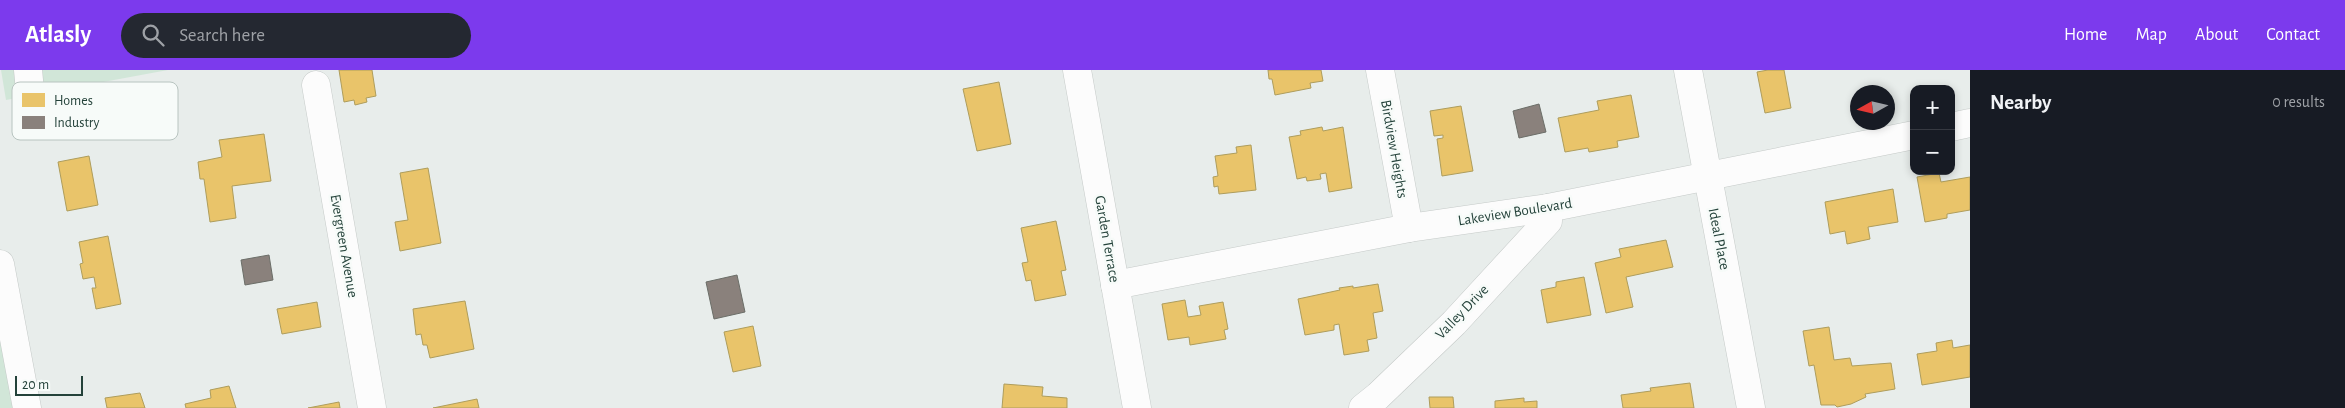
<!DOCTYPE html>
<html lang="en">
<head>
<meta charset="utf-8">
<style>
	:root { --surface:#171b24; --page:#242831; --text:#f1f3f6; --muted:#9ea1a6; --line:#363941; --accent:#7c3aed }
	body { margin:0; font-family:"Alegreya Sans",sans-serif; background:var(--page); color:var(--text) }
	.controls { position:absolute; right:15px; top:15px; display:grid; overflow:hidden; border-radius:10px; box-shadow:0 2px 8px #0003 }
	.controls button { width:45px; height:45px; display:grid; place-items:center; padding:0; border:0; border-bottom:1px solid var(--line); background:var(--surface); color:var(--text); font:25px sans-serif }
	.compass { position:absolute; left:1850px; top:15px; width:45px; height:45px; border-radius:50%; background:var(--surface); box-shadow:0 2px 8px #0003; rotate:262deg }
	.scale { position:absolute; left:15px; bottom:12px; width:68px; box-sizing:border-box; padding-left:5px; border:2px solid #24423a; border-top:0; font-size:14px; line-height:18px; white-space:nowrap; color:#24423a; -webkit-text-stroke:4px #f7fbf9; paint-order:stroke }
	.list { margin:0; padding:0; list-style:none }
	h2 { display:flex; justify-content:space-between; align-items:center; height:65px; margin:0; padding:0 20px; font-size:21px }
	h2 small { font-size:16px; font-weight:400; color:var(--muted) }
	.icon { flex:none; width:28px; height:28px; fill:none; stroke:currentColor; stroke-width:2; stroke-linecap:round; stroke-linejoin:round }
	.map { position:relative; flex:none; width:1970px; height:338px; overflow:hidden }
	header { display:flex; align-items:center; gap:30px; box-sizing:border-box; height:70px; padding:0 25px; background:var(--accent); color:#fff }
	header strong { font-size:24px }
	nav { display:flex; gap:28px; margin-inline-start:auto; font-size:18px }
	.search { width:350px; height:45px; background:var(--page); display:flex; align-items:center; gap:12px; box-sizing:border-box; padding:0 18px; border-radius:28px; color:var(--muted); font-size:19px }
	main { display:flex }
	aside { flex:1; background:var(--surface) }
	.map>svg:first-child { display:block }
	.green { fill:#d1e6d8 }
	.homes { fill:#e9c46a; stroke:#ae9d5c }
	.industry { fill:#8a817c; stroke:#6b6e68 }
	.lines { fill:none; stroke-linecap:round; stroke-linejoin:round }
	.minor-casing { stroke:#c5cac8; stroke-width:29 }
	.minor { stroke:#fcfcfc; stroke-width:28 }
	.labels { text-anchor:middle; dominant-baseline:central; stroke-width:5; stroke-linejoin:round; paint-order:stroke }
	.street-label { font-size:15px; fill:#24423a; stroke:#f7fbf9 }
	.key { fill:#f7fbf9; stroke:#b8c4c0; stroke-width:1 }
	.key-label { font-size:14px; fill:#24423a }
</style>
</head>
<body>
<header>
<strong>Atlasly</strong>
<div class="search"><svg class="icon" aria-label="search" viewBox="0 0 24 24"><circle cx="10" cy="10" r="6"/><path d="M15 15l6 6"/></svg>Search here</div>
<nav><a>Home</a><a>Map</a><a>About</a><a>Contact</a></nav>
</header>
<main>
<div class="map">
<svg width="1970" height="338" viewBox="0 0 1970 338">
	<rect width="100%" height="100%" fill="#e8edeb"/>
	<g class="green">
		<polygon points="1,0 168,0 6,30"/>
		<polygon points="0,200 23,338 0,338"/>
	</g>
	<g class="homes">
		<polygon points="339,0 372,0 376,26 366,28 367,32 355,35 354,30 344,32"/>
		<polygon points="1268,0 1321,0 1323,11 1310,13 1311,18 1275,25 1272,9 1269,9"/>
		<polygon points="1768,0 1784,0 1791,38 1765,43 1757,2"/>
		<polygon points="999,12 1011,74 977,81 963,19"/>
		<polygon points="1631,25 1639,67 1617,71 1618,77 1589,82 1588,78 1565,82 1558,48 1599,40 1597,31"/>
		<polygon points="1461,36 1473,101 1442,106 1437,69 1443,68 1443,65 1434,66 1430,41"/>
		<polygon points="1322,57 1323,61 1343,57 1352,118 1329,122 1326,103 1320,104 1321,109 1307,111 1306,107 1297,109 1289,67 1301,65 1300,61"/>
		<polygon points="264,64 271,111 232,116 236,148 210,152 204,109 200,109 198,92 222,87 219,70"/>
		<polygon points="1251,75 1256,120 1219,124 1218,116 1214,117 1213,107 1218,106 1215,86 1237,83 1236,77"/>
		<polygon points="89,86 98,135 67,141 58,92"/>
		<polygon points="428,98 441,173 400,181 395,152 408,150 400,103"/>
		<polygon points="1939,103 1941,112 1970,107 1970,140 1947,144 1947,148 1925,152 1917,107"/>
		<polygon points="1893,119 1898,152 1868,157 1870,169 1847,174 1845,161 1830,164 1825,132"/>
		<polygon points="1056,151 1066,200 1061,201 1066,225 1035,231 1031,210 1026,211 1022,193 1028,192 1021,158"/>
		<polygon points="108,166 121,234 96,239 92,218 96,218 94,207 83,209 80,194 83,193 79,172"/>
		<polygon points="1666,170 1673,197 1626,207 1633,237 1606,243 1595,193 1621,187 1619,179"/>
		<polygon points="1584,207 1591,245 1547,253 1541,220 1556,217 1556,212"/>
		<polygon points="1378,214 1383,241 1373,243 1377,268 1367,270 1369,281 1344,285 1339,254 1334,255 1334,260 1305,265 1298,229 1340,220 1339,218 1353,216 1353,218"/>
		<polygon points="1185,230 1188,247 1201,245 1199,236 1223,232 1228,259 1224,260 1226,269 1190,275 1189,267 1168,270 1162,234"/>
		<polygon points="465,231 474,279 430,288 427,275 423,275 421,264 416,265 413,239"/>
		<polygon points="317,232 321,257 282,264 277,239"/>
		<polygon points="753,256 761,296 733,302 724,262"/>
		<polygon points="1829,257 1834,290 1850,288 1852,296 1891,293 1895,319 1865,324 1866,327 1851,334 1837,337 1835,335 1821,335 1814,295 1809,296 1803,261"/>
		<polygon points="1952,270 1953,278 1970,275 1970,307 1922,315 1917,284 1937,281 1936,273"/>
		<polygon points="1690,313 1694,338 1623,338 1621,325 1651,321 1650,318"/>
		<polygon points="1004,314 1043,317 1042,326 1067,328 1067,338 1002,338"/>
		<polygon points="229,316 236,338 186,338 185,334 211,328 210,320"/>
		<polygon points="140,323 145,338 107,338 105,328"/>
		<polygon points="1429,327 1453,327 1454,338 1430,338"/>
		<polygon points="1524,328 1524,332 1537,331 1537,338 1495,338 1495,331"/>
		<polygon points="477,329 479,338 433,338"/>
		<polygon points="339,332 340,338 308,338"/>
	</g>
	<g class="industry">
		<polygon points="1539,34 1546,62 1519,68 1513,41"/>
		<polygon points="269,185 273,210 245,215 241,190"/>
		<polygon points="737,205 745,242 714,249 706,212"/>
	</g>
	<g class="lines">
		<defs>
			<g id="minor">
				<polyline points="28,0 33,52"/>
				<polyline points="1077,0 1137,338"/>
				<polyline points="1380,0 1409,158"/>
				<polyline points="1688,0 1751,338"/>
				<polyline points="316,15 372,338"/>
				<polyline points="1951,57 1970,53"/>
				<polyline points="0,194 27,338"/>
				<polyline points="1115,215 1409,158 1548,138 1914,65"/>
				<polyline points="1363,338 1378,326 1454,253 1548,151 1548,138"/>
			</g>
		</defs>
		<use href="#minor" class="minor-casing"/>
		<use href="#minor" class="minor"/>
	</g>
	<g class="labels">
		<g class="street-label">
			<text transform="translate(1394 79) rotate(80)">Birdview Heights</text>
			<text transform="translate(1515 142) rotate(-9)">Lakeview Boulevard</text>
			<text transform="translate(1107 169) rotate(80)">Garden Terrace</text>
			<text transform="translate(1719 169) rotate(79)">Ideal Place</text>
			<text transform="translate(344 176) rotate(80)">Evergreen Avenue</text>
			<text transform="translate(1462 242) rotate(-46)">Valley Drive</text>
		</g>
	</g>
	<rect x="12" y="12" width="166" height="58" rx="8" class="key"/>
	<rect x="22" y="23" width="23" height="14" fill="#e9c46a"/>
	<rect x="22" y="46" width="23" height="13" fill="#8a817c"/>
	<g class="key-label">
		<text x="54" y="35">Homes</text>
		<text x="54" y="57">Industry</text>
	</g>
</svg>
<div class="controls">
<button>+</button>
<button>−</button>
</div>
<svg class="compass" viewBox="-18 -18 36 36"><path d="M0-13l5 13h-10z" fill="#e53935"/><path d="M0 13l5-13h-10z" fill="#9ea1a6"/></svg>
<div class="scale">20 m</div>
</div>
<aside>
<h2>Nearby<small>0 results</small></h2>
<ul class="list">
</ul>
</aside>
</main>
</body>
</html>
